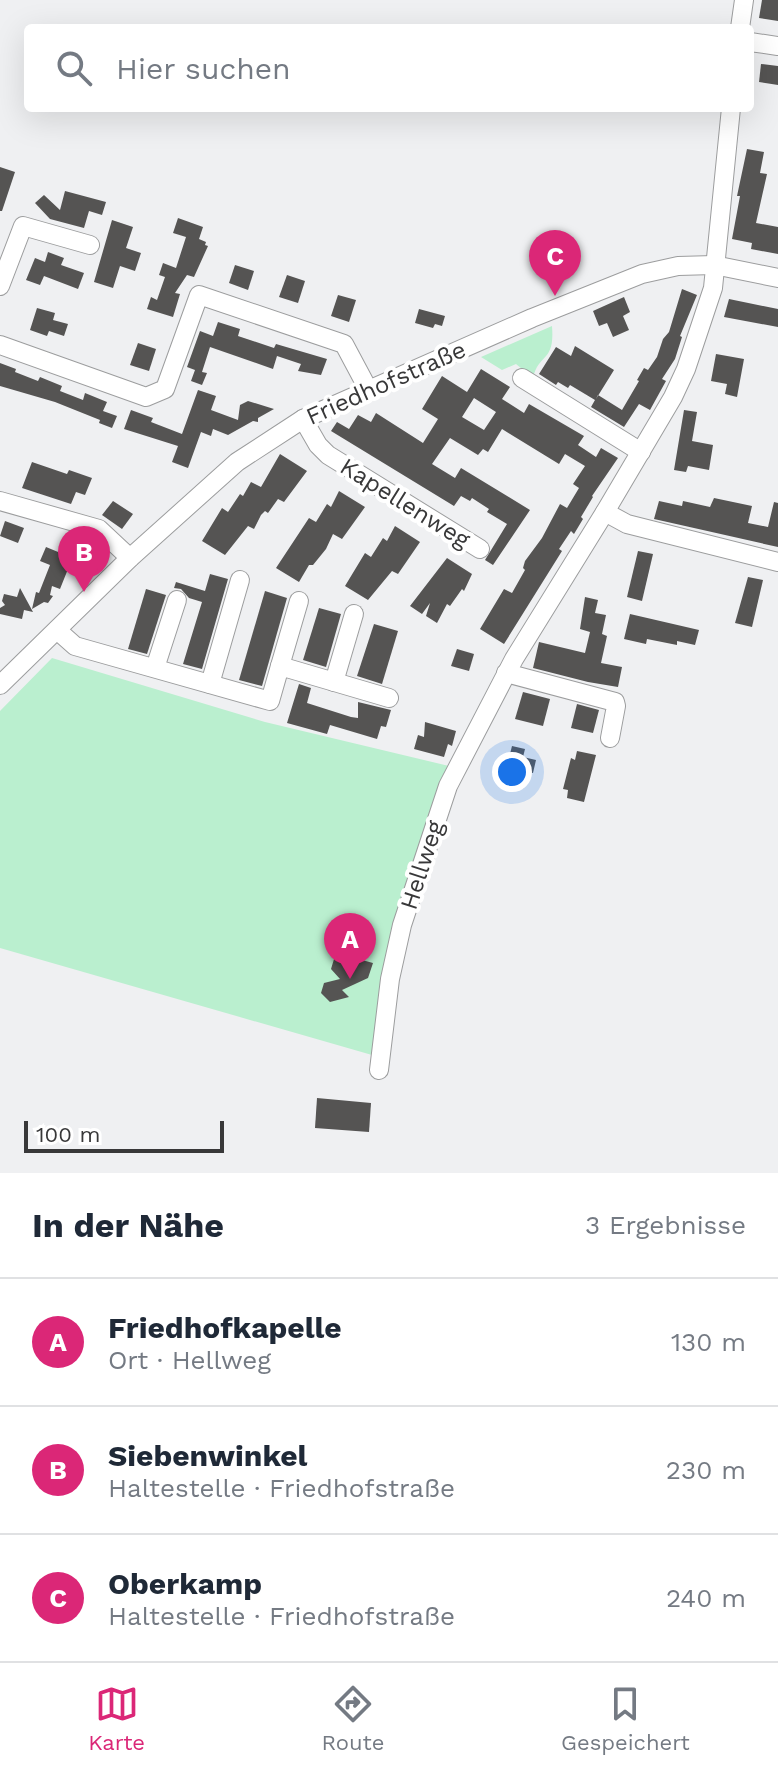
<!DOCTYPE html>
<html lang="de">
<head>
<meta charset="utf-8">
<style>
	:root { --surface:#fff; --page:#f2f2f3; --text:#1f2937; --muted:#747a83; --line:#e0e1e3; --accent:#db2777 }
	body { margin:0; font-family:"Work Sans",sans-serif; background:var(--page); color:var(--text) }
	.scale { position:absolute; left:24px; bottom:20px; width:200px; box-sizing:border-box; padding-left:8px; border:4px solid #383839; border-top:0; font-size:22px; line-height:28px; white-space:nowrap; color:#383839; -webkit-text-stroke:6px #fff; paint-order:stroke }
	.you { position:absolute; left:512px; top:772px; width:28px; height:28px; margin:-20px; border:6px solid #fff; border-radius:50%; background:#1a73e8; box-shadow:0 0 0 12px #1a73e833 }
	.badge { display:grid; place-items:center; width:52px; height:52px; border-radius:50%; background:var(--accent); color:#fff; font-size:26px; font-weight:700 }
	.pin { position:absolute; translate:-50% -66px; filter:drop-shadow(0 2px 4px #0008) }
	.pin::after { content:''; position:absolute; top:42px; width:28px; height:24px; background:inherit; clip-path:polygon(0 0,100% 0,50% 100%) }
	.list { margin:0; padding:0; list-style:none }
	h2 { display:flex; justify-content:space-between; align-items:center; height:104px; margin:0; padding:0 32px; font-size:34px }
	h2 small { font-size:26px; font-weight:400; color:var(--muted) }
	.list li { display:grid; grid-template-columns:52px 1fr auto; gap:24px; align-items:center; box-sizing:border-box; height:128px; padding:0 32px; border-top:2px solid var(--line) }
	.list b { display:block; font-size:30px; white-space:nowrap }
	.list p { margin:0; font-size:26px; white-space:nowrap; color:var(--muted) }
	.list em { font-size:26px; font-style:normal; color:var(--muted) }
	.icon { flex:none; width:44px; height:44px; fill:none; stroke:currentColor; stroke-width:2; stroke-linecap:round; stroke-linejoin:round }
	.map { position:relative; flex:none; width:778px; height:1173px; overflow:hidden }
	.search { position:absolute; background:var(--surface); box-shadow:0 8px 32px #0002; left:24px; right:24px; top:24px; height:88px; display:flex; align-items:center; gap:20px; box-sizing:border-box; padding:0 28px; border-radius:8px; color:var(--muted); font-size:30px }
	.sheet { height:488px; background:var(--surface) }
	nav { display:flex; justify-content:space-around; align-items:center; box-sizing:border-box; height:112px; border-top:2px solid var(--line); background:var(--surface); font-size:22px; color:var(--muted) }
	nav a { display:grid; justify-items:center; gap:4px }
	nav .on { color:var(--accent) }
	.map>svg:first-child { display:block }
	.green { fill:#baefcf }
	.building { fill:#555453; fill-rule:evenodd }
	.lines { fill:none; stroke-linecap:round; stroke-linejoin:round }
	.minor-casing { stroke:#9c9d9e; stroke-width:20 }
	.minor { stroke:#fff; stroke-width:18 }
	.labels { text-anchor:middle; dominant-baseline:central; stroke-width:8; stroke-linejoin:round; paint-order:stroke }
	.street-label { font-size:24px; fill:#383839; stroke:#fff }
</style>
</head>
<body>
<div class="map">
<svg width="778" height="1173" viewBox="0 0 778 1173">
	<rect width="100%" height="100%" fill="#eff0f2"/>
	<g class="green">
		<path d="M552,326C555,363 539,352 533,378L516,364L502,370L481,357Z"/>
		<polygon points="52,658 265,722 449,766 418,847 391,939 372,1055 0,948 0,711"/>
	</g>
	<g class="building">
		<polygon points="762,0 778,0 778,21 759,18"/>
		<polygon points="761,64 778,66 778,85 759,82"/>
		<polygon points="747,149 764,152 760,173 767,174 756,223 778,227 778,254 751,249 752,243 732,239 740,196 737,196"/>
		<polygon points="0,167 15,172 2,211 0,211"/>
		<polygon points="65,191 106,202 102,215 89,211 84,228 50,219 35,203 44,195 60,210"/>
		<polygon points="178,218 203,227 199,239 206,242 205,245 208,246 194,277 187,275 175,293 180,294 173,317 147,309 151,297 157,300 165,277 159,275 163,263 176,268 186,237 173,233"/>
		<polygon points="112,220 133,227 126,248 141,253 135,271 120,266 113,288 94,282"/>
		<polygon points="48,252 64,258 61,265 84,273 78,289 44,276 40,285 26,280 35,258 45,262"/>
		<polygon points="235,265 254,271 248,290 229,283"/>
		<polygon points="287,275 305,281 298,303 279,297"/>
		<polygon points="682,289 697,295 680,336 682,337 675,359 662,379 666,381 650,410 639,404 624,427 591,407 595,400 570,385 568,388 558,382 556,385 539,374 556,347 571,356 575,346 614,370 596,399 598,395 622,410 639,381 637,380 644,368 648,370 657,357 663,339 669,332"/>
		<polygon points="338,295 356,300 349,322 331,316"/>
		<polygon points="624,297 630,312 623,316 629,330 613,337 607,323 599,326 593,311"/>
		<polygon points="729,299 778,309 778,327 724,317"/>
		<polygon points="37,308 55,313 53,320 68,324 64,336 49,331 47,336 30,330"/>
		<polygon points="419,309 445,316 442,326 435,324 433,328 415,323"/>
		<polygon points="218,322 240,329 238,336 274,348 276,344 327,359 321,375 298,371 301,364 277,356 273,369 210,347 202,372 207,373 202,385 191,381 195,370 187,367 200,331 213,336"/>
		<polygon points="138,343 156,349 149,371 130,365"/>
		<polygon points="716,354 744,359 737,397 725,394 727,384 711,381"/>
		<polygon points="0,363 16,369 15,372 38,381 40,377 62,386 60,391 83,400 85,393 107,402 103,411 117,416 112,428 99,423 100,420 55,402 0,386"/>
		<path d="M481,369L510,387L502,399L524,413L529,404L584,436L578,445L596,457L601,448L618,458L592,496L593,497L581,517L583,519L574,534L571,531L559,549L562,551L504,644L480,629L504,589L512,593L525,570L523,568L525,561L542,538L560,504L567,508L579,488L573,484L585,466L565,454L559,464L502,429L488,452L483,449L478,455L450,438L432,464L455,478L461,468L530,510L493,565L485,560L507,524L487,512L489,509L472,498L470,501L461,496L454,506L331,431L337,422L349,429L358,415L371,422L376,413L423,443L438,419L422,409L442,376L467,392ZM474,398L496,412L484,430L462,417Z"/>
		<polygon points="198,390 216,396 211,410 238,420 240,405 248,401 274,409 258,418 258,422 253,421 228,435 213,429 211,436 201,432 188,468 172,462 178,446 124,429 131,410 153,418 151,422 182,434"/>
		<polygon points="684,410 697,412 692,441 713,445 709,470 688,466 686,472 674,470"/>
		<polygon points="280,454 307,471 284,502 278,499 268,513 265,511 261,515 254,529 248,526 225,555 202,541 222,508 228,512 240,494 243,496 251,482 261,487"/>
		<polygon points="32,462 67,474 69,470 92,478 85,495 76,492 71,504 22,488"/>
		<polygon points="339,491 365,507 342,539 333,534 326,549 313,565 309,565 299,582 276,568 309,518 316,522 327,504 331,507"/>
		<polygon points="714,498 752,506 748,523 768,527 774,502 778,503 778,547 654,519 659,501 682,506 683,501 710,507"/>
		<polygon points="113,501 133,514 122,529 102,515"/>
		<polygon points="5,521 24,528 18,543 0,536"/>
		<polygon points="395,526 420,542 398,574 392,571 368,600 345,586 365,553 371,557 383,538 387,541"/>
		<polygon points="69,538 92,547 85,564 72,559 60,589 52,586 50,595 53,596 48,603 44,602 32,609 36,592 39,593 50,565 40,561 46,547 63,554"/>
		<polygon points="638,551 653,554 642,601 627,597"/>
		<polygon points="447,558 472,574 464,591 462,589 450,606 447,604 437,623 426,616 430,603 422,614 410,606"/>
		<polygon points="210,574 228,579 202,669 183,664 202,602 189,598 181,589 174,588 176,582 205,591"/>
		<polygon points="748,577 763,580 752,627 735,623"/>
		<polygon points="20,588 33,612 24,610 22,619 0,614 0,608 5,605 2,601 4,594 17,597"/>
		<polygon points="146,589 166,595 147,654 128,649"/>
		<polygon points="265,591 287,598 262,686 239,680"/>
		<polygon points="585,597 598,600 595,613 606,615 602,634 607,636 601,663 622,667 618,687 588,682 533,668 539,642 585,653 590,632 580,629"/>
		<polygon points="319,608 341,614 326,667 303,660"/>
		<polygon points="630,614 699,630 695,645 677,641 677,645 647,639 646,644 624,639"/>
		<polygon points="374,624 398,631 382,684 357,676"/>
		<polygon points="457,649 474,654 469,671 451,666"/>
		<polygon points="299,684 311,688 307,703 351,717 358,718 358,702 391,710 386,727 381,726 377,739 330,725 327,734 287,723"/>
		<polygon points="523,692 550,699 543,726 515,719"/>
		<polygon points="577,704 599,710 593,733 571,728"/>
		<polygon points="425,722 456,731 452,746 448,744 444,757 414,749 418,735 424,737"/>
		<polygon points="512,746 525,749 523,757 536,760 533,773 527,772 523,789 504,784 508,767 503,766 506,753 510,754"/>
		<polygon points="577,751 596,755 584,802 567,798 568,790 563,789 571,758 575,760"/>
		<polygon points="338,946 351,957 373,963 368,978 342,990 349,997 330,1002 321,993 324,983 340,979 331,969"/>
		<polygon points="317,1098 371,1103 369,1132 315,1128"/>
	</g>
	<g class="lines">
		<defs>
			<g id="minor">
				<polyline points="740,28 744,0"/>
				<polyline points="750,42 778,46"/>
				<polyline points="0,286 23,226 90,245"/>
				<polyline points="0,345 146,397 165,389 199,295 344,344 368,389"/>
				<polyline points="522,378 641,452"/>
				<polyline points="303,419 318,445 328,455 480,549"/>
				<polyline points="0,501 99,529 130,558"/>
				<polyline points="605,512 627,524 778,562"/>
				<polyline points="57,630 75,646 270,701 280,666 389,698"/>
				<polyline points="280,666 299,601"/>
				<polyline points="155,668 177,600"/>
				<polyline points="506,673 615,702 616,706 610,738"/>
				<polyline points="334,682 354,614"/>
				<polyline points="210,684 240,580"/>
				<polyline points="0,685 130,558 237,462 303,419 532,318 642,274 678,266 714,265 778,278"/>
				<polyline points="379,1070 390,979 402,925 448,786 514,659 605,512 673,397 686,369 713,288 731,108"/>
			</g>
		</defs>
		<use href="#minor" class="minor-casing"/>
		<use href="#minor" class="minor"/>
	</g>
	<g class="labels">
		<g class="street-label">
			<text transform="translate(386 383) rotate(-24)">Friedhofstraße</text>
			<text transform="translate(405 503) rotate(32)">Kapellenweg</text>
			<text transform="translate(422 865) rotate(-72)">Hellweg</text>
		</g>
	</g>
</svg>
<div class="scale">100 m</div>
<div class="you"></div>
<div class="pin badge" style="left:350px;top:979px">A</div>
<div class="pin badge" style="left:84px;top:592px">B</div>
<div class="pin badge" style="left:555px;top:296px">C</div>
<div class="search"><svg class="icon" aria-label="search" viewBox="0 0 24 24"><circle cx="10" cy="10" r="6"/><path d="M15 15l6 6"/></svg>Hier suchen</div>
</div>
<section class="sheet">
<h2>In der Nähe<small>3 Ergebnisse</small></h2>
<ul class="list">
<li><span class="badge">A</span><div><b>Friedhofkapelle</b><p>Ort · Hellweg</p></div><em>130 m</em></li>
<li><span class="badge">B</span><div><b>Siebenwinkel</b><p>Haltestelle · Friedhofstraße</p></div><em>230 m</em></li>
<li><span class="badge">C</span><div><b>Oberkamp</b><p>Haltestelle · Friedhofstraße</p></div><em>240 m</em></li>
</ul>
</section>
<nav>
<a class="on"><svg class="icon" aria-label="map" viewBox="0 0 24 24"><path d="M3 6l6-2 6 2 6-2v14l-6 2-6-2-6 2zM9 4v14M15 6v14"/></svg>Karte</a>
<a><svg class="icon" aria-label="directions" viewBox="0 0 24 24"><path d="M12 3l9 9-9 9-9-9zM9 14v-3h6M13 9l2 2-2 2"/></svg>Route</a>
<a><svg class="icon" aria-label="saved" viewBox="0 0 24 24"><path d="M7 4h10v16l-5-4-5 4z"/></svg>Gespeichert</a>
</nav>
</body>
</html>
